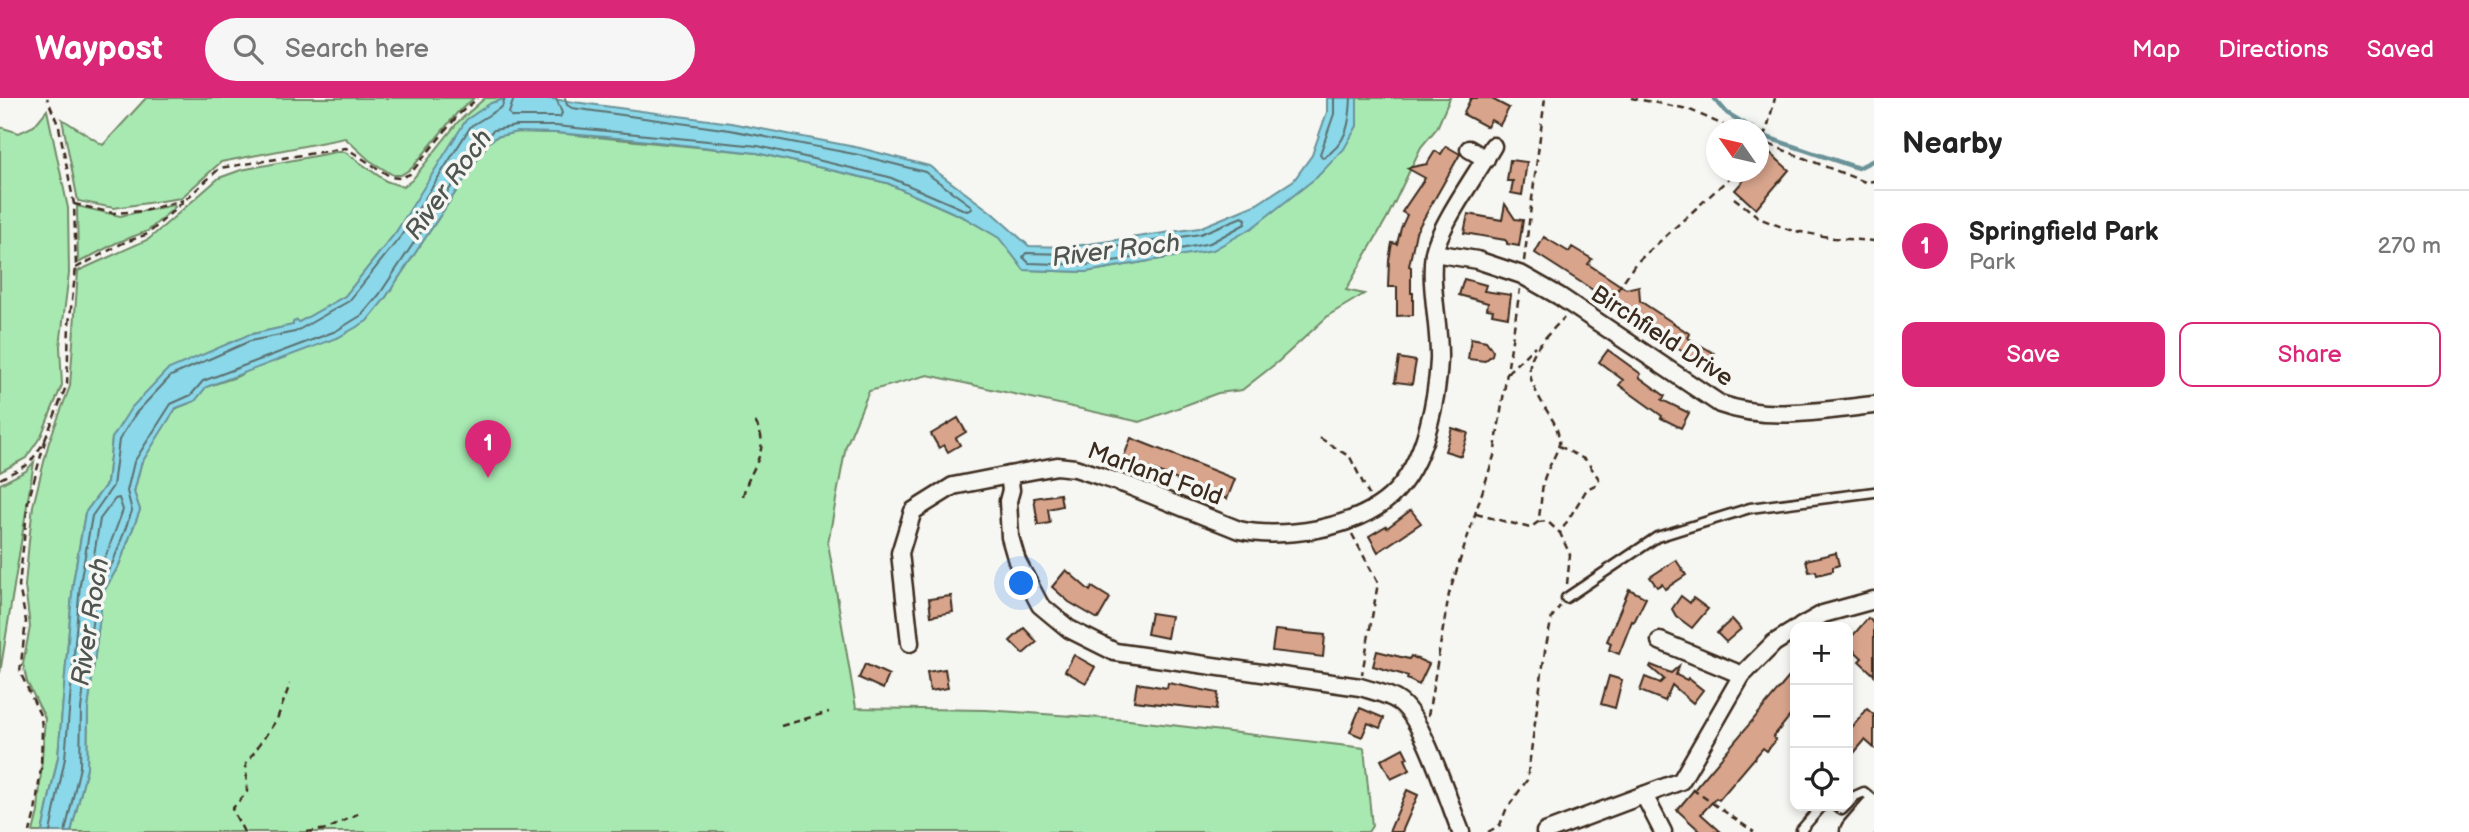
<!DOCTYPE html>
<html lang="en">
<head>
<meta charset="utf-8">
<style>
	:root { --surface:#fff; --page:#f6f6f6; --text:#222; --muted:#767676; --line:#e0e0e0; --accent:#db2777 }
	body { margin:0; font-family:"Balsamiq Sans",sans-serif; background:var(--page); color:var(--text) }
	.controls { position:absolute; right:21px; bottom:21px; display:grid; overflow:hidden; border-radius:14px; box-shadow:0 4px 10px #0003 }
	.controls button { width:63px; height:63px; display:grid; place-items:center; padding:0; border:0; border-bottom:2px solid var(--line); background:var(--surface); color:var(--text); font:35px sans-serif }
	.compass { position:absolute; left:1706px; top:21px; width:63px; height:63px; border-radius:50%; background:var(--surface); box-shadow:0 4px 10px #0003; rotate:304deg }
	.you { position:absolute; left:1022px; top:486px; width:24px; height:24px; margin:-18px; border:5px solid #fff; border-radius:50%; background:#1a73e8; box-shadow:0 0 0 10px #1a73e833 }
	.badge { display:grid; place-items:center; width:46px; height:46px; border-radius:50%; background:var(--accent); color:#fff; font-size:23px; font-weight:700 }
	.pin { position:absolute; translate:-50% -58px; filter:drop-shadow(0 2px 4px #0008) }
	.pin::after { content:''; position:absolute; top:37px; width:24px; height:21px; background:inherit; clip-path:polygon(0 0,100% 0,50% 100%) }
	.list { margin:0; padding:0; list-style:none }
	h2 { display:flex; justify-content:space-between; align-items:center; height:91px; margin:0; padding:0 28px; font-size:30px }
	h2 small { font-size:23px; font-weight:400; color:var(--muted) }
	.list li { display:grid; grid-template-columns:46px 1fr auto; gap:21px; align-items:center; box-sizing:border-box; height:112px; padding:0 28px; border-top:2px solid var(--line) }
	.list b { display:block; font-size:26px; white-space:nowrap }
	.list p { margin:0; font-size:23px; white-space:nowrap; color:var(--muted) }
	.list em { font-size:23px; font-style:normal; color:var(--muted) }
	.actions { display:flex; gap:14px; padding:21px 28px }
	.actions a { flex:1; padding:16px 0; border:2px solid var(--accent); border-radius:14px; text-align:center; font-size:24px; color:var(--accent) }
	.actions .main { background:var(--accent); color:#fff }
	.icon { flex:none; width:38px; height:38px; fill:none; stroke:currentColor; stroke-width:2; stroke-linecap:round; stroke-linejoin:round }
	.map { position:relative; flex:none; width:1874px; height:734px; overflow:hidden }
	header { display:flex; align-items:center; gap:42px; box-sizing:border-box; height:98px; padding:0 35px; background:var(--accent); color:#fff }
	header strong { font-size:33px }
	nav { display:flex; gap:38px; margin-inline-start:auto; font-size:24px }
	.search { width:490px; height:63px; background:var(--page); display:flex; align-items:center; gap:18px; box-sizing:border-box; padding:0 24px; border-radius:38px; color:var(--muted); font-size:26px }
	main { display:flex }
	aside { flex:1; background:var(--surface) }
	.map>svg:first-child { display:block }
	.green { fill:#a8e9b2; stroke:#728a68; stroke-width:2 }
	.water { fill:#8ad8e9; stroke:#6a9298; stroke-width:2 }
	.lines { fill:none; stroke-linecap:round; stroke-linejoin:round }
	.shore { stroke:#5b706f; stroke-width:2 }
	.stream { stroke:#6a9298; stroke-width:4.5 }
	.building { fill:#d8a48c; stroke:#3b2a1e; stroke-width:2 }
	.lane-casing { stroke:#3b2a1e; stroke-width:13 }
	.street-casing { stroke:#3b2a1e; stroke-width:21 }
	.highway-casing { stroke:#3b2a1e; stroke-width:35 }
	.path { stroke:#3b2a1e; stroke-width:2.5; stroke-dasharray:7 5; stroke-linecap:butt }
	.lane { stroke:#f6f6f2; stroke-width:8 }
	.street { stroke:#f6f6f2; stroke-width:16 }
	.highway { stroke:#f6f6f2; stroke-width:30 }
	.labels { text-anchor:middle; dominant-baseline:central; stroke-width:7; stroke-linejoin:round; paint-order:stroke }
	.street-label { font-size:24px; fill:#3b2a1e; stroke:#f6f6f2 }
	.water-label { font-size:26px; font-style:italic; fill:#4f5651; stroke:#f6f6f2 }
</style>
</head>
<body>
<header>
<strong>Waypost</strong>
<div class="search"><svg class="icon" aria-label="search" viewBox="0 0 24 24"><circle cx="10" cy="10" r="6"/><path d="M15 15l6 6"/></svg>Search here</div>
<nav><a>Map</a><a>Directions</a><a>Saved</a></nav>
</header>
<main>
<div class="map">
<svg width="1874" height="734" viewBox="0 0 1874 734">
	<rect width="100%" height="100%" fill="#f6f6f2"/>
	<filter id="ink" filterUnits="userSpaceOnUse"><feTurbulence type="fractalNoise" baseFrequency=".0143" numOctaves="2"/><feDisplacementMap in="SourceGraphic" scale="14" xChannelSelector="R" yChannelSelector="G"/><feConvolveMatrix kernelMatrix="1 2 1 2 8 2 1 2 1" color-interpolation-filters="sRGB"/></filter>
	<g filter="url(#ink)">
		<g class="green">
			<polygon points="146,0 474,0 457,15 412,70 401,77 393,77 369,62 345,40 221,64 181,100 114,110 78,103 62,21 103,47"/>
			<polygon points="485,0 508,0 491,5 396,134 345,198 294,227 248,237 112,340 107,385 85,415 73,485 58,659 42,734 33,734 38,714 45,620 27,584 23,566 30,529 25,488 29,443 33,408 49,344 70,288 78,173 149,141 219,80 241,72 336,54 345,54 386,83 403,89 412,82 458,24"/>
			<polygon points="1357,0 1450,0 1437,30 1421,49 1388,118 1346,192 1364,196 1329,217 1279,263 1242,292 1218,295 1140,324 928,277 869,293 846,348 828,445 856,610 986,612 1129,622 1364,650 1372,728 1368,734 71,734 87,670 88,611 103,494 119,467 140,412 134,394 141,366 164,327 177,310 195,303 206,289 236,279 384,202 489,44 496,39 517,34 556,35 757,55 887,85 965,120 1000,140 1024,172 1086,174 1177,158 1317,79"/>
			<polygon points="47,12 68,110 69,175 60,248 62,287 41,338 26,360 0,374 0,29 19,35 34,28"/>
			<polygon points="174,107 175,109 148,133 116,145 78,165 77,108 120,118"/>
			<polygon points="34,364 0,575 0,386 26,373"/>
		</g>
		<polygon class="water" points="508,0 544,0 731,25 860,50 929,68 991,114 1029,148 1068,149 1199,130 1257,106 1294,82 1312,57 1327,14 1327,0 1357,0 1357,28 1344,51 1317,79 1252,130 1213,152 1086,174 1024,172 999,140 965,120 887,85 757,55 630,41 556,35 517,34 496,39 489,44 384,202 367,223 339,239 206,289 195,303 176,310 141,366 134,394 140,412 119,467 103,495 88,611 87,670 71,734 42,734 58,659 73,485 85,415 107,385 112,340 131,310 167,272 248,237 293,227 293,224 297,222 299,224 345,198 396,134 466,22 491,5"/>
		<g class="lines">
			<g class="shore">
				<polyline points="514,0 509,15 512,19 560,19 562,15 556,0"/>
				<path d="M1334,0V16L1320,56L1323,60C1347,46 1350,25 1351,0"/>
				<polygon points="1242,119 1246,121 1245,126 1210,145 1146,158 1086,167 1029,165 1023,159 1026,155 1069,156 1200,136"/>
				<polygon points="119,400 123,412 105,460 98,471 94,472 92,469 100,421 115,401"/>
				<polyline points="50,734 65,660 80,486 92,418 113,388 119,342 136,315 171,278 250,243 295,234 349,203 401,138 471,28 502,9 505,0"/>
				<polyline points="65,734 80,669 81,611 96,494 113,464 132,413 127,393 134,364 171,306 191,297 203,283 336,233 362,217 379,197 483,41 494,32 516,28 556,28 758,48 889,79 967,113 972,111 970,107 925,74 859,57 730,32 572,10 567,7 565,0"/>
			</g>
			<g class="stream">
				<polyline points="1714,0 1727,15 1755,32"/>
				<polyline points="1758,34 1769,40 1858,70 1874,62"/>
			</g>
		</g>
		<g class="building">
			<polygon points="1471,0 1490,0 1509,10 1500,27 1491,22 1487,29 1463,16"/>
			<polygon points="1446,48 1460,56 1416,134 1409,168 1411,169 1411,195 1413,195 1413,217 1397,218 1397,189 1388,189 1389,162 1392,145 1397,146 1401,130 1407,117 1402,114 1425,80 1407,70 1427,66 1435,53 1441,56"/>
			<polygon points="1768,53 1789,72 1756,111 1735,92 1751,74 1759,74 1759,64"/>
			<polygon points="1510,62 1527,64 1522,97 1511,95 1513,83 1507,83"/>
			<polygon points="1505,106 1515,121 1523,122 1519,148 1507,146 1507,144 1505,142 1464,135 1468,116 1502,122"/>
			<polygon points="1544,139 1569,154 1572,149 1592,161 1588,166 1626,191 1639,188 1640,203 1690,236 1688,240 1714,255 1705,270 1685,258 1686,256 1607,201 1535,155"/>
			<polygon points="1464,181 1486,187 1484,193 1511,197 1508,219 1492,216 1493,212 1487,211 1488,205 1459,197"/>
			<polygon points="1471,240 1486,243 1493,253 1492,257 1485,263 1468,261"/>
			<polygon points="1608,252 1641,276 1639,279 1665,298 1662,302 1689,315 1681,330 1661,320 1662,318 1619,287 1623,282 1599,264"/>
			<polygon points="1399,260 1416,263 1412,286 1395,284"/>
			<polygon points="958,320 966,334 956,340 960,347 948,354 944,347 939,350 931,336"/>
			<polygon points="1452,330 1468,335 1461,358 1445,353"/>
			<polygon points="1131,340 1235,381 1227,401 1123,361"/>
			<polygon points="1060,396 1062,408 1048,411 1050,425 1038,427 1034,400"/>
			<polygon points="1411,412 1421,425 1378,454 1369,438 1386,428 1387,430"/>
			<polygon points="1836,455 1839,467 1833,469 1833,473 1817,477 1816,473 1809,474 1806,462"/>
			<polygon points="1676,462 1686,477 1665,491 1662,486 1657,489 1650,479"/>
			<polygon points="1066,472 1090,493 1092,489 1110,500 1098,521 1069,504 1052,489"/>
			<polygon points="1629,491 1646,500 1634,524 1632,523 1619,556 1609,552 1611,545 1607,543"/>
			<polygon points="951,498 953,514 931,518 929,501"/>
			<polygon points="1681,498 1690,505 1693,500 1708,511 1692,530 1676,518 1672,511"/>
			<polygon points="1151,515 1171,518 1167,540 1147,536"/>
			<polygon points="1868,520 1874,525 1874,577 1859,563 1862,560 1848,547 1848,543"/>
			<polygon points="1732,521 1741,531 1726,544 1717,535"/>
			<polygon points="1024,530 1037,544 1023,556 1010,543"/>
			<polygon points="1275,532 1325,537 1323,559 1272,553"/>
			<polygon points="1377,553 1409,561 1411,558 1429,566 1419,587 1407,581 1408,578 1373,568"/>
			<polygon points="1074,557 1095,569 1086,585 1065,573"/>
			<polygon points="865,566 889,577 883,591 859,580"/>
			<polygon points="1651,567 1671,575 1679,568 1676,577 1687,582 1688,580 1703,592 1693,605 1672,587 1665,603 1640,593 1645,579 1660,585 1664,581 1650,569"/>
			<polygon points="945,571 948,590 930,593 927,574"/>
			<polygon points="1795,572 1795,612 1773,639 1776,642 1767,653 1763,650 1719,702 1716,700 1701,716 1721,734 1701,734 1677,712"/>
			<polygon points="1609,578 1622,582 1615,610 1601,606"/>
			<polygon points="1137,585 1167,590 1168,585 1218,595 1216,612 1134,603"/>
			<polygon points="1360,610 1384,620 1380,630 1368,625 1362,639 1350,634"/>
			<polygon points="1867,611 1874,617 1874,650 1865,642 1848,662 1848,634"/>
			<polygon points="1403,650 1408,660 1405,661 1410,672 1391,681 1381,662"/>
			<polygon points="1407,692 1418,697 1402,734 1389,734"/>
		</g>
		<g class="lines">
			<defs>
				<g id="lane">
					<polyline points="1566,500 1657,439 1750,410 1874,394"/>
					<polyline points="1848,706 1855,698 1864,694 1874,702"/>
					<polyline points="1835,708 1842,712 1846,708"/>
					<polyline points="1802,734 1801,732 1822,708"/>
				</g>
				<g id="street">
					<polyline points="1469,51 1486,61"/>
					<path d="M1434,155L1477,162L1522,177L1559,198L1720,306C1770,324 1823,312 1874,307"/>
					<polyline points="1800,529 1823,516 1874,502"/>
					<polyline points="1660,543 1742,577"/>
					<polyline points="910,545 900,455 913,413 953,388 1009,377"/>
					<polyline points="1644,697 1663,734"/>
					<path d="M1461,734C1448,703 1425,625 1401,605C1390,596 1373,593 1360,589L1115,554L1069,531L1040,507L1017,463L1010,439L1008,403L1011,392L1009,377L1057,368L1075,370L1127,387L1239,432C1266,438 1291,436 1318,431C1381,418 1411,392 1428,330C1434,308 1438,284 1439,262C1440,228 1429,187 1434,155C1439,128 1478,74 1493,48"/>
					<polyline points="1545,734 1681,683 1742,577 1774,545 1795,532"/>
				</g>
				<polyline id="highway" points="1856,734 1874,713"/>
			</defs>
			<use href="#lane" class="lane-casing"/>
			<use href="#street" class="street-casing"/>
			<use href="#highway" class="highway-casing"/>
			<g class="path">
				<polyline points="1631,0 1688,11 1734,32"/>
				<polyline points="1758,42 1865,84 1874,83"/>
				<polyline points="1758,50 1767,31 1775,0"/>
				<polyline points="1734,100 1761,121 1790,132 1834,140 1874,143"/>
				<polyline points="74,106 113,115 143,113 184,102"/>
				<polyline points="1524,163 1545,0"/>
				<polyline points="76,170 123,145 148,136 220,70 346,50 391,79 400,80 410,76 459,16 478,0"/>
				<polyline points="1604,212 1635,166 1736,74"/>
				<polyline points="1507,275 1535,248"/>
				<polyline points="1320,340 1350,359 1369,397"/>
				<polyline points="45,342 67,286 69,226 76,170 74,106 59,29 47,0"/>
				<polyline points="1559,348 1586,362 1599,381 1597,386 1587,391 1560,435 1570,457 1567,486"/>
				<polyline points="0,381 29,366 45,343 28,404 19,488 26,523 20,574 41,619 42,630 41,670 35,714 30,734"/>
				<path d="M743,398C749,370 774,352 754,322"/>
				<path d="M1476,416L1530,430L1538,424C1541,410 1541,399 1543,386C1545,373 1556,359 1559,346C1560,338 1556,327 1552,321C1520,270 1521,263 1564,220"/>
				<polyline points="1538,424 1547,423 1560,435"/>
				<polyline points="1352,436 1378,485 1362,576"/>
				<polyline points="1428,618 1449,496 1494,358 1520,191"/>
				<polyline points="781,628 829,614"/>
				<polyline points="1692,691 1754,734"/>
				<polyline points="244,734 232,711 247,694 246,666 277,621 290,586"/>
				<polyline points="307,734 328,731 361,714"/>
				<polyline points="1488,734 1500,727 1506,712 1527,682 1545,553 1552,519 1560,508"/>
			</g>
			<use href="#lane" class="lane"/>
			<use href="#street" class="street"/>
			<use href="#highway" class="highway"/>
		</g>
	</g>
	<g class="labels">
		<g class="street-label">
			<text transform="translate(1662 238) rotate(33)">Birchfield Drive</text>
			<text transform="translate(1155 376) rotate(20)">Marland Fold</text>
		</g>
		<g class="water-label">
			<text transform="translate(449 87) rotate(-54)">River Roch</text>
			<text transform="translate(1116 153) rotate(-7)">River Roch</text>
			<text transform="translate(91 524) rotate(-81)">River Roch</text>
		</g>
	</g>
</svg>
<div class="controls">
<button>+</button>
<button>−</button>
<button><svg class="icon" aria-label="locate" viewBox="0 0 24 24"><circle cx="12" cy="12" r="6"/><path d="M12 2v4M12 18v4M2 12h4M18 12h4"/></svg></button>
</div>
<svg class="compass" viewBox="-18 -18 36 36"><path d="M0-13l5 13h-10z" fill="#e53935"/><path d="M0 13l5-13h-10z" fill="#767676"/></svg>
<div class="you"></div>
<div class="pin badge" style="left:488px;top:380px">1</div>
</div>
<aside>
<h2>Nearby<small></small></h2>
<ul class="list">
<li><span class="badge">1</span><div><b>Springfield Park</b><p>Park</p></div><em>270 m</em></li>
</ul>
<div class="actions"><a class="main">Save</a><a>Share</a></div>
</aside>
</main>
</body>
</html>
